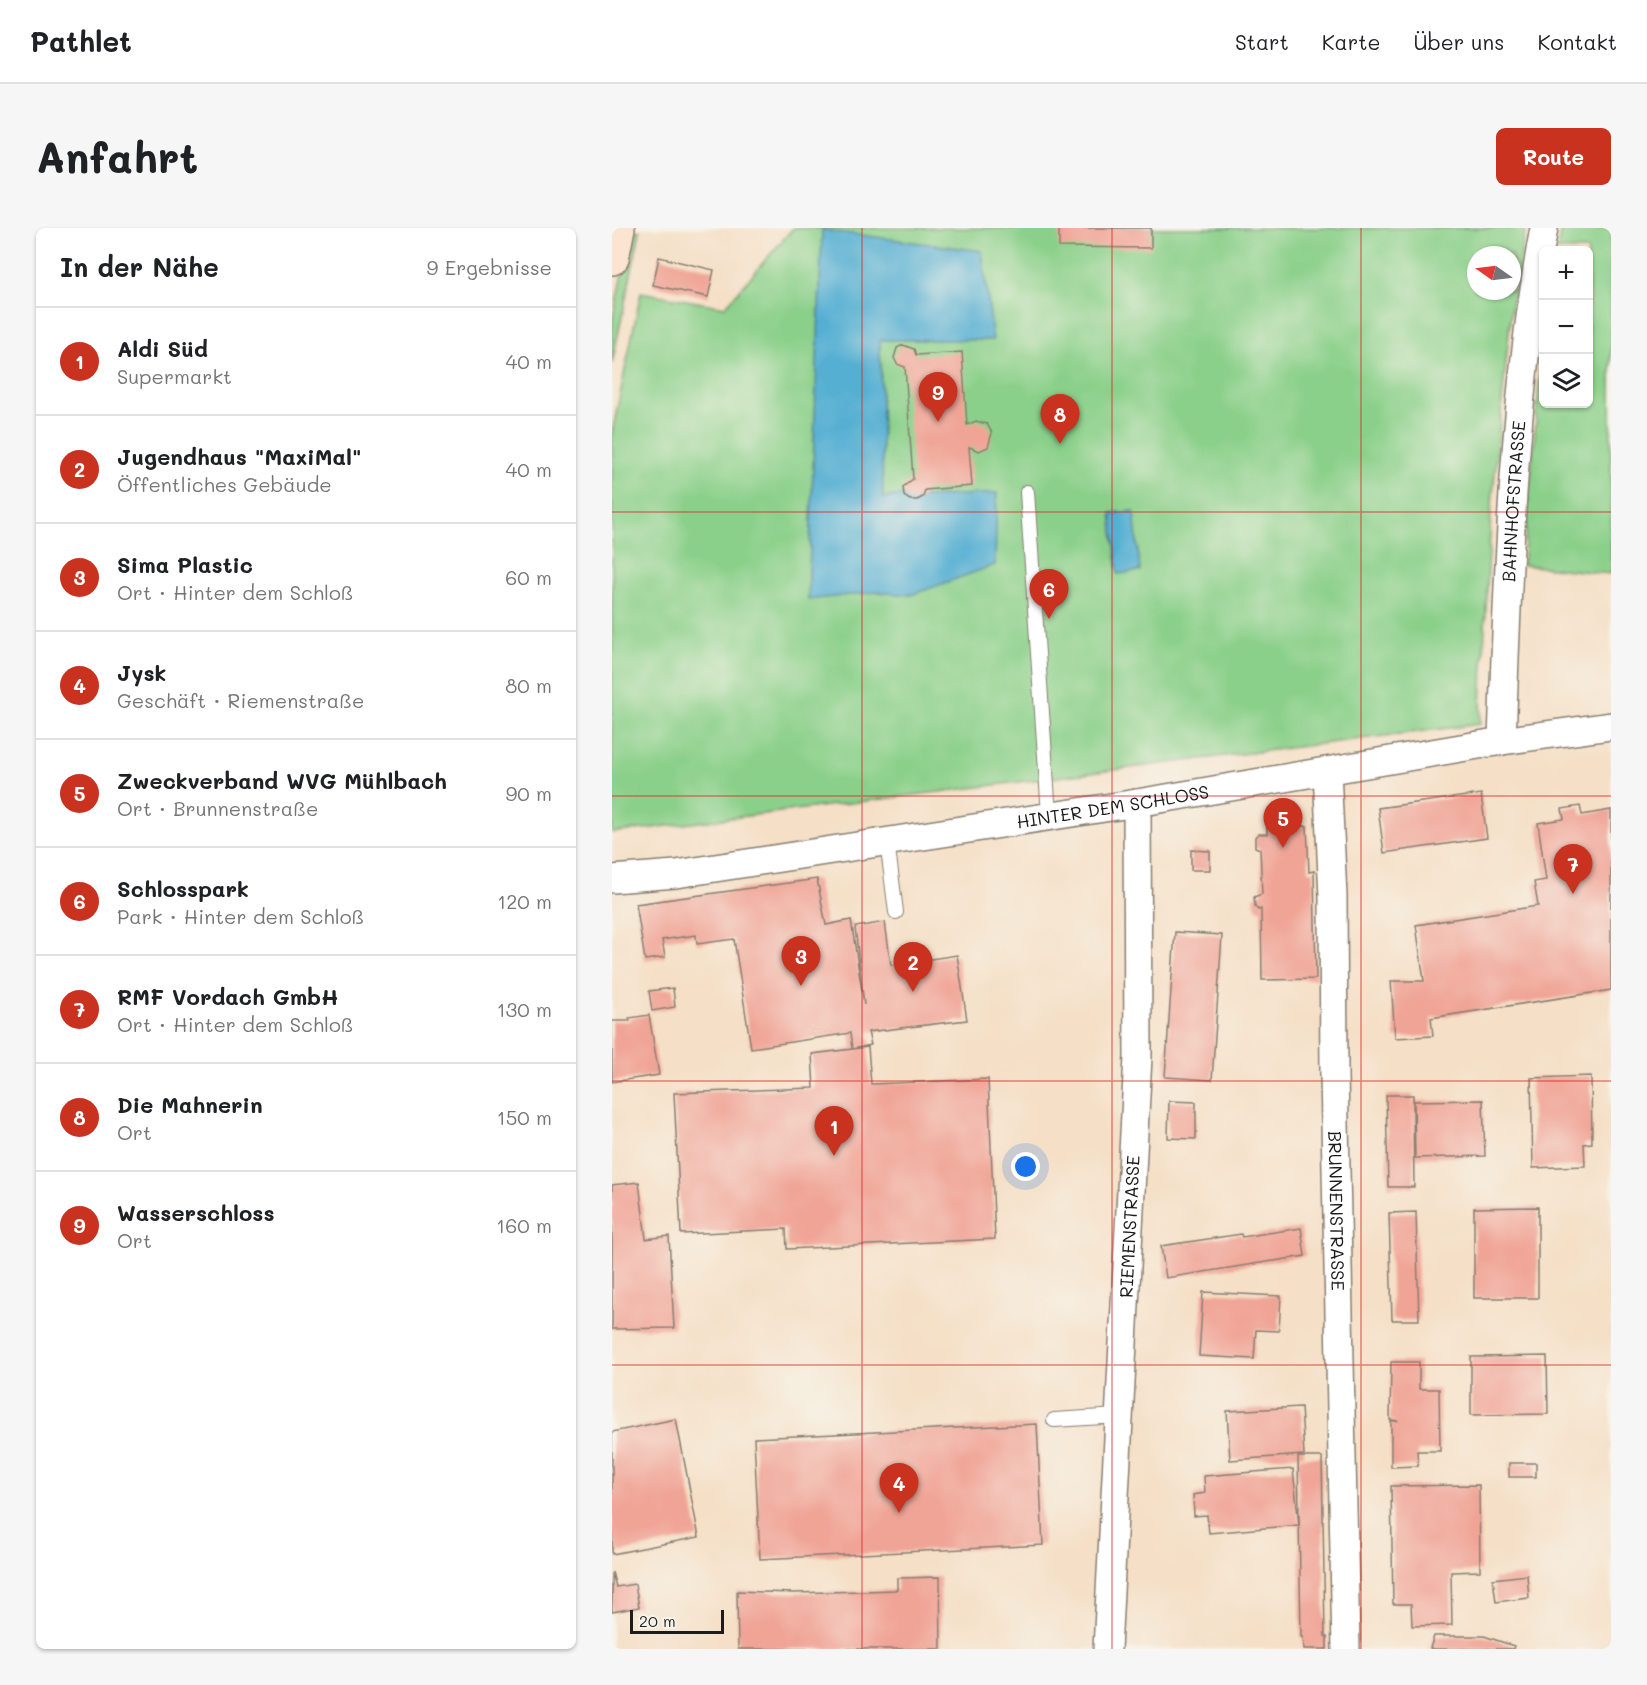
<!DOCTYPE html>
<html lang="de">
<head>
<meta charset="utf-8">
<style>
	:root { --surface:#fff; --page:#f6f6f6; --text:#202124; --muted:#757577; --line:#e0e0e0; --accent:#c8321e }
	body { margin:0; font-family:Mali,sans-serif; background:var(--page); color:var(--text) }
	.controls { position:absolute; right:18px; top:18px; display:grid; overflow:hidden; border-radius:9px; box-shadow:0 2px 4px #0004 }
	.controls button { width:54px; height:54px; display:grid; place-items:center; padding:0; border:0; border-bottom:2px solid var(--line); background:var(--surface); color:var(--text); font:30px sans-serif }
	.compass { position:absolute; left:855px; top:18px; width:54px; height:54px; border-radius:50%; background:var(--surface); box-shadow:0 2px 4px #0004; rotate:284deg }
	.scale { position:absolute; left:18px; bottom:15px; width:94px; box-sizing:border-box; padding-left:6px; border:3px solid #1c1c1c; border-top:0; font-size:16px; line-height:21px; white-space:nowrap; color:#1c1c1c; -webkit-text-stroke:4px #f7f3e8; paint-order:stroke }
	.you { position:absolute; left:414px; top:939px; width:21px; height:21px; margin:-15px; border:4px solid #fff; border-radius:50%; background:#1a73e8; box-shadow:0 0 0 9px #1a73e833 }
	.badge { display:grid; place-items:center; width:39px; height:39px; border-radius:50%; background:var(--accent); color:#fff; font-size:20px; font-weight:700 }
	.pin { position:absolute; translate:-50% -50px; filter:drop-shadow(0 2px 3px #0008) }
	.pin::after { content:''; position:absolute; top:32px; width:21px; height:18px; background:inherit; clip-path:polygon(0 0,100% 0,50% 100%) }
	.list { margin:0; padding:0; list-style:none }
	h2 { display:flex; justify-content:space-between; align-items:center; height:78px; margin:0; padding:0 24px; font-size:26px }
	h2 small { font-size:20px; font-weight:400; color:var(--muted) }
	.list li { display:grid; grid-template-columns:39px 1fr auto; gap:18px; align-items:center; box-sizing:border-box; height:108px; padding:0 24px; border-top:2px solid var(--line) }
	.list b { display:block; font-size:22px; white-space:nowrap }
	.list p { margin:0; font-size:20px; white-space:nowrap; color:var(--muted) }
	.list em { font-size:20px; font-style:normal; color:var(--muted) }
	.icon { flex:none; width:33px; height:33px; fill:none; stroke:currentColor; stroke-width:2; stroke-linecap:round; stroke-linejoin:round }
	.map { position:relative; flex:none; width:999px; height:1421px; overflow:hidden; border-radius:9px }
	header { display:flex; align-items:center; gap:36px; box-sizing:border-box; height:84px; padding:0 30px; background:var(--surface); border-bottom:2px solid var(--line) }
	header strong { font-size:28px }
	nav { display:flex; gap:33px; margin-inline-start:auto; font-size:21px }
	.intro { display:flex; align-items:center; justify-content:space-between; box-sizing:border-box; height:144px; padding:0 36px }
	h1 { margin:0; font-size:42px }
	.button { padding:15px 27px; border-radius:9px; background:var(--accent); color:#fff; font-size:21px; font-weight:700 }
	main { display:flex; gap:36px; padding:0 36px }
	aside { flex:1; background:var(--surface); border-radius:9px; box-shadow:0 2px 4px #0004 }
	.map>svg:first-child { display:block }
	.green { fill:#8bd08a; stroke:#547653; stroke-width:1.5; fill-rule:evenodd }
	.water { fill:#55afd3; stroke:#386678; stroke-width:1.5 }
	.building { fill:#f0a496 }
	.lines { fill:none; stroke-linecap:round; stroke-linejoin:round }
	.lane-casing { stroke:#887e71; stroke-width:16 }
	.street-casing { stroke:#887e71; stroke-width:30 }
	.secondary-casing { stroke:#887e71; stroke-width:36 }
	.lane { stroke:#fff; stroke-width:14 }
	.street { stroke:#fff; stroke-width:27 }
	.secondary { stroke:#fce5d0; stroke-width:33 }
	.grid { fill:none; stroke:#d62828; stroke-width:1.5; stroke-opacity:0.55 }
	.labels { text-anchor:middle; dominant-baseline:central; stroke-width:4.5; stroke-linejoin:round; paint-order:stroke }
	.street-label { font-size:18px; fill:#1c1c1c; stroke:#f7f3e8 }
</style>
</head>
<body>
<header>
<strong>Pathlet</strong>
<nav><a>Start</a><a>Karte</a><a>Über uns</a><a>Kontakt</a></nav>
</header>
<div class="intro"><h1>Anfahrt</h1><a class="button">Route</a></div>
<main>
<aside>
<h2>In der Nähe<small>9 Ergebnisse</small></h2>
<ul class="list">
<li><span class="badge">1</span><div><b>Aldi Süd</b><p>Supermarkt</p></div><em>40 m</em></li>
<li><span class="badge">2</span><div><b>Jugendhaus &quot;MaxiMal&quot;</b><p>Öffentliches Gebäude</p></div><em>40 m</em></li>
<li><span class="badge">3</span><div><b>Sima Plastic</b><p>Ort · Hinter dem Schloß</p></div><em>60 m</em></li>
<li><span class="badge">4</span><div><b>Jysk</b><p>Geschäft · Riemenstraße</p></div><em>80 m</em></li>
<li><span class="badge">5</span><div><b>Zweckverband WVG Mühlbach</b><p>Ort · Brunnenstraße</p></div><em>90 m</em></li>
<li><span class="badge">6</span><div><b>Schlosspark</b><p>Park · Hinter dem Schloß</p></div><em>120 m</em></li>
<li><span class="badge">7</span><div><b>RMF Vordach GmbH</b><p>Ort · Hinter dem Schloß</p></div><em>130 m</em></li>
<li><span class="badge">8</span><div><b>Die Mahnerin</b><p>Ort</p></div><em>150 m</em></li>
<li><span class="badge">9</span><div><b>Wasserschloss</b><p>Ort</p></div><em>160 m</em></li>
</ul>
</aside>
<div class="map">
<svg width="999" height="1421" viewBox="0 0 999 1421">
	<rect width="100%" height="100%" fill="#f7f3e8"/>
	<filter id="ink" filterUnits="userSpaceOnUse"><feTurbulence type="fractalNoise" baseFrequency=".0167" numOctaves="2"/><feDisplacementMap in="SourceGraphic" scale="12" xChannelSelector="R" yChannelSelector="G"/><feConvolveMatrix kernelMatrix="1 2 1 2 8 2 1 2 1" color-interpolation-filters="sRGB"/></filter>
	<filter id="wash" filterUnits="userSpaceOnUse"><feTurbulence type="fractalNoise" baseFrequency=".008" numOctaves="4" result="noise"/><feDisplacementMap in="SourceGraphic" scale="24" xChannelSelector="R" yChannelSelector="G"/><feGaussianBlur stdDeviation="1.35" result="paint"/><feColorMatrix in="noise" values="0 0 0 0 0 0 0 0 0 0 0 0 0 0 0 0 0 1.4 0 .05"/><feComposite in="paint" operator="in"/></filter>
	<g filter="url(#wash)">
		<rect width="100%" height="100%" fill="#f5dfc6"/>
		<g class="green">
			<path d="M181,0H914L900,74L879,285L868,496L0,605V205L29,64L113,79ZM864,27H900V63H864Z"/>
			<polygon points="949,0 999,0 999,346 911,337 931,113 932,176 976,176 976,22 945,22"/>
			<polygon points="19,2 28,3 0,136 0,94"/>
		</g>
		<g class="water">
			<path d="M210,2L370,23L381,112H268L271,270C277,269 286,266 292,268C301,270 302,274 311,269L385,265L383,337L299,367L264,364L196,372Z"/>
			<polygon points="522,283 528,343 506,346 499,285"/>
		</g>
		<g id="blocks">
			<g class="building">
				<polygon points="447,0 539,0 539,20 447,19"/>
				<polygon points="47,29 102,42 96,69 41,57"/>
				<polygon points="291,117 302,121 304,127 350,124 355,197 364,193 375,196 380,205 376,219 367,223 357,219 360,258 313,262 311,269 305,272 298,272 292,268 291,259 301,251 293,139 285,136 282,130 285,120"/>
				<polygon points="869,566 875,610 772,625 766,580"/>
				<polygon points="968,578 970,587 999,582 999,762 819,790 821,808 783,810 779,753 812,753 804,697 926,678 922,654 934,652 926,595 952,591 950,581"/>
				<polygon points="658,596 667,596 667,599 695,598 697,644 702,643 704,751 650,752 649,681 646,682 643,678 642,669 650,666 648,621 643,619 643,609 646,606 655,606 655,599"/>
				<polygon points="579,622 598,623 598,642 579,642"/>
				<polygon points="205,651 214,697 239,692 252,777 243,699 273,694 279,737 345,727 355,792 256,804 259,817 240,821 256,819 259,856 376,851 383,1011 175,1021 174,1001 69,1006 62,865 202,860 200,826 240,821 238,805 139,820 122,711 85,716 84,707 50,712 53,729 33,732 24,676"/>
				<polygon points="563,704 610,707 600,852 553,849"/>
				<polygon points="61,760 63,779 40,783 37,763"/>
				<polygon points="37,787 47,847 0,854 0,793 18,793 17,790"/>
				<polygon points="979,848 980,915 972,916 973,938 921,940 919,850"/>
				<polygon points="774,867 801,867 802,959 776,959"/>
				<polygon points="871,872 873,928 803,930 802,873"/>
				<polygon points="557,873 584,874 584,911 556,910"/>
				<polygon points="27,954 34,1011 57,1008 62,1100 0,1101 0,957"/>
				<polygon points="926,979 926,1070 862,1070 862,980"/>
				<polygon points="804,984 807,1092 780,1092 777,985"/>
				<polygon points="689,1000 693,1028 554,1050 549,1018 629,1006 630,1009"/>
				<polygon points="591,1064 669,1068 667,1103 644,1102 642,1131 587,1128"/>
				<polygon points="935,1128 936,1186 859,1187 859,1129"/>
				<polygon points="779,1134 807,1134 807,1161 827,1161 828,1223 805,1223 806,1238 779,1239 779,1193 786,1193 778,1192"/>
				<polygon points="689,1179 692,1227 618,1232 615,1183"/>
				<polygon points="64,1191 87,1309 0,1326 0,1204"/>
				<polygon points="425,1196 431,1317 148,1331 142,1210"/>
				<polygon points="686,1229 710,1229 713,1408 715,1409 715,1421 692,1421 691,1409 689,1409"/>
				<rect x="897" y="1235" width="27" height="14"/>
				<polygon points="681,1241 687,1297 597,1305 595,1287 582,1288 581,1267 593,1265 592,1248"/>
				<polygon points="867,1257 868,1343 839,1344 840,1397 800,1398 799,1376 781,1376 779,1258"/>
				<polygon points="0,1344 4,1359 23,1356 27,1379 0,1384"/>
				<polygon points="915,1347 917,1370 884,1374 881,1351"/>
				<polygon points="328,1349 329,1421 126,1421 125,1363 182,1365 285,1362 285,1350"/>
				<polygon points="822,1408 872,1408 902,1418 901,1421 821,1421 818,1420"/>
			</g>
		</g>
	</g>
	<g filter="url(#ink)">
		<use href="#blocks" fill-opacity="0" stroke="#887e71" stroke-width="1.5"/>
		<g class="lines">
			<defs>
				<g id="lane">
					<path d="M415,264C423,372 429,480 437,587"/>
					<polyline points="275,613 284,684"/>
					<polyline points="442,1192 507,1188"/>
				</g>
				<g id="street">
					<path id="s1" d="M890,513C896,342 901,169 932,0"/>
					<path id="s2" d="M715,543L721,668L722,846L734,1421"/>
					<path id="s3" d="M0,651L64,646L525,575L890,513L999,498"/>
					<path id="s4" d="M495,1421L526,829L525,575"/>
				</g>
				<polyline id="secondary" points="0,30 6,0"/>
			</defs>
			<use href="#lane" class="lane-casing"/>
			<use href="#street" class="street-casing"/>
			<use href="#secondary" class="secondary-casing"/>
			<use href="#lane" class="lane"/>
			<use href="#street" class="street"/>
			<use href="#secondary" class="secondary"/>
		</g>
	</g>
	<path class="grid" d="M250,0V1421M500,0V1421M749,0V1421M0,284H999M0,568H999M0,853H999M0,1137H999"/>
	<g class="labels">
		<g class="street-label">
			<text stroke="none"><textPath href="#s1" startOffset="240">BAHNHOFSTRASSE</textPath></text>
			<text stroke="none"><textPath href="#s3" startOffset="506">HINTER DEM SCHLOSS</textPath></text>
			<text stroke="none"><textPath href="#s2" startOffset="440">BRUNNENSTRASSE</textPath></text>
			<text stroke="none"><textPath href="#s4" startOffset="423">RIEMENSTRASSE</textPath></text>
		</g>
	</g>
</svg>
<div class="controls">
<button>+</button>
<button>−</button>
<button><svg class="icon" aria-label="layers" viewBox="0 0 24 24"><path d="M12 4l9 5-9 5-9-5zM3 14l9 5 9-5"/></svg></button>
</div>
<svg class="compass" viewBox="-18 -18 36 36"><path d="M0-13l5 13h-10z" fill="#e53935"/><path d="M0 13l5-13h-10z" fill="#757577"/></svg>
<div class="scale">20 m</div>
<div class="you"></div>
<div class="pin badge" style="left:222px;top:928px">1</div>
<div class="pin badge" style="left:301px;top:764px">2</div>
<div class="pin badge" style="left:189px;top:758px">3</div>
<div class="pin badge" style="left:287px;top:1285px">4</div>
<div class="pin badge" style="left:671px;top:620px">5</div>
<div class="pin badge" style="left:437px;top:391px">6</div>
<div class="pin badge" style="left:961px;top:666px">7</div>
<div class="pin badge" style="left:448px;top:216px">8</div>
<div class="pin badge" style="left:326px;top:194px">9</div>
</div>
</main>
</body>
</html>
